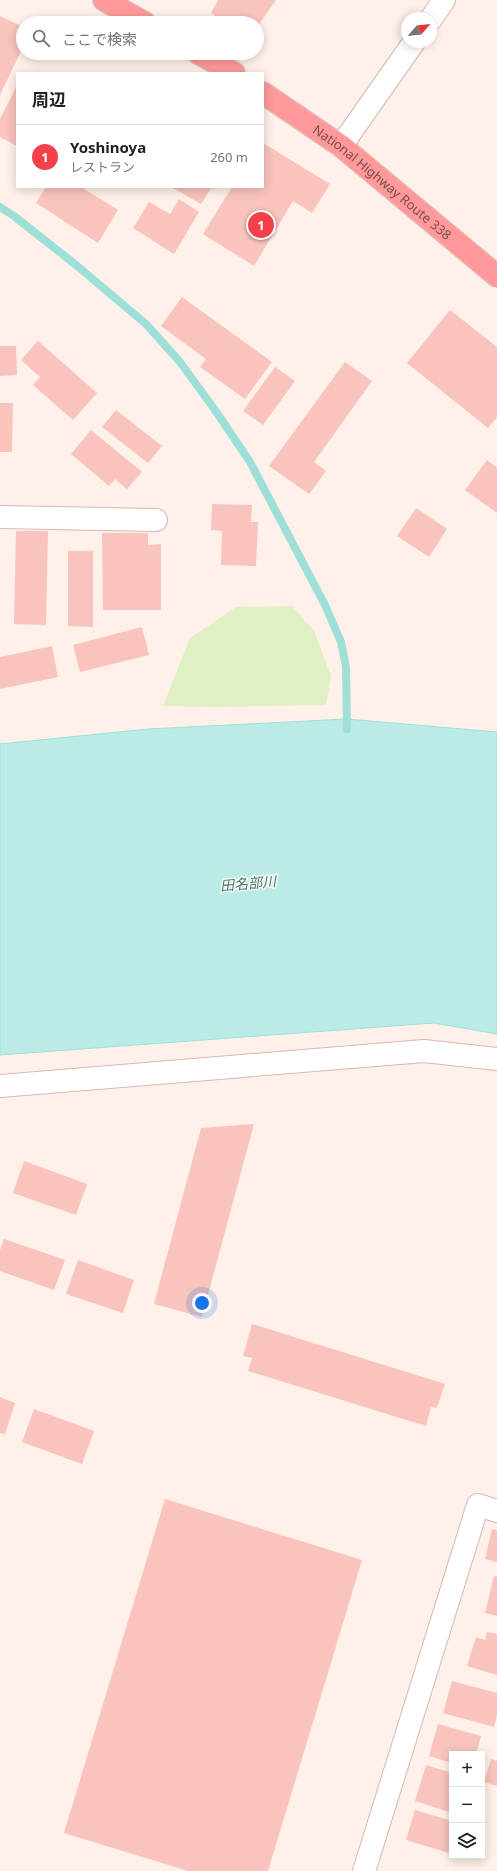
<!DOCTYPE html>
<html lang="ja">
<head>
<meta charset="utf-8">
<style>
	:root { --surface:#fff; --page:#f2f2f2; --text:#202124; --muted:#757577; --line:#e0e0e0; --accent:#f64049 }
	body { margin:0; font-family:"Noto Sans","Noto Sans JP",sans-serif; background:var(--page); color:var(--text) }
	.controls { position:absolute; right:12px; bottom:12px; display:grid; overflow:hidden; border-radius:0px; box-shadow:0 2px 10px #0003 }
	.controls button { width:36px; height:36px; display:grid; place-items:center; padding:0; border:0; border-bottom:1px solid var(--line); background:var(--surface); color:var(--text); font:20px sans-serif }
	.compass { position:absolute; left:401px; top:12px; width:36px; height:36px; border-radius:50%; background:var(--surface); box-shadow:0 2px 10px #0003; rotate:62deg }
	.you { position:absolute; left:202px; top:1303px; width:14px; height:14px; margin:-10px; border:3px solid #fff; border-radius:50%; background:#1a73e8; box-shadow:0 0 0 6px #1a73e833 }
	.badge { display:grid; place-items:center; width:26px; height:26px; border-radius:50%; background:var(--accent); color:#fff; font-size:13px; font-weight:700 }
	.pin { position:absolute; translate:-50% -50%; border:2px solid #fff; box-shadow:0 1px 4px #0006 }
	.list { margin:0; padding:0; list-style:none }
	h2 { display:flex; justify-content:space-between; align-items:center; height:52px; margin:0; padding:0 16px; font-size:17px }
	h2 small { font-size:13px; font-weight:400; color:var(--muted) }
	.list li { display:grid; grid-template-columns:26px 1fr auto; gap:12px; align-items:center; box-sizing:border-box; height:64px; padding:0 16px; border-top:1px solid var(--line) }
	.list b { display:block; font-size:15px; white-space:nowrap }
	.list p { margin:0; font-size:13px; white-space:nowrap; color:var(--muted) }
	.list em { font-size:13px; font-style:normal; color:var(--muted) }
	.icon { flex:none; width:22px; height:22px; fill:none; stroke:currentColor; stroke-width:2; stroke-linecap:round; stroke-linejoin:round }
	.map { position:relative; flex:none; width:497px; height:1871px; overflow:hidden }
	.search { position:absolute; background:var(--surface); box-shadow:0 2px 10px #0003; left:16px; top:16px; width:248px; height:44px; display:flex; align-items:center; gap:10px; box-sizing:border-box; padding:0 14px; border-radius:22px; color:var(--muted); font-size:15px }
	.panel { position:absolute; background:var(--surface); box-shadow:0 2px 10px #0003; left:16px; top:72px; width:248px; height:116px; border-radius:0px }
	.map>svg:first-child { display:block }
	.green { fill:#e1efc4 }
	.water { fill:#baece5; stroke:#9edfd8 }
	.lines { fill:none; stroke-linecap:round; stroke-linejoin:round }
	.stream { stroke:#9edfd8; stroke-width:8 }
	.building { fill:#f8c4bd }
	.minor-casing { stroke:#d7b8b1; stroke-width:24 }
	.highway-casing { stroke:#dbcdcc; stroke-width:24 }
	.minor { stroke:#fff; stroke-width:22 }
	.highway { stroke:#ff999a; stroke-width:22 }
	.labels { text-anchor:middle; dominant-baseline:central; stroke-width:3; stroke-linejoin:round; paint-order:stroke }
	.street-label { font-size:13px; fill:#7d4d48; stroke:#fff6f1 }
	.water-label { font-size:14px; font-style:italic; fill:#367c75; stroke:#fff6f1 }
</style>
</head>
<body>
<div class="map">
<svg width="497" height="1871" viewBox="0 0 497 1871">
	<rect width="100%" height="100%" fill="#fff0e9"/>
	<polygon class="green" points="292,606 314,631 331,676 326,705 214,707 163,706 190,638 236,607"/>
	<polygon class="water" points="347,719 497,732 497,1034 434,1023 0,1055 0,744 148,729"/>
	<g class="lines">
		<polyline class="stream" points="0,207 14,216 76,265 146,324 180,362 215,410 250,462 325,605 341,642 346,667 347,729"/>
	</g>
	<g class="building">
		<polygon points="218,0 276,0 257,27 257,23 225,23 211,13"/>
		<polygon points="0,16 23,27 23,47 0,95"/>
		<polygon points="17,85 17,146 0,137 0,119"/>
		<polygon points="263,143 330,184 312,213 293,201 254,266 203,234 232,187 263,187"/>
		<polygon points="46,187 81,187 118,210 98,243 36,203"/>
		<polygon points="171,187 212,187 201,204"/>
		<polygon points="179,199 199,212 174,254 133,228 149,202 170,214"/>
		<polygon points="182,297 272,362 245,399 200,367 206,359 161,326"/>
		<polygon points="450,310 497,347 497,417 488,428 407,363"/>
		<polygon points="38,341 97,393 73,420 33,385 40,377 21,360"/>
		<polygon points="0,346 16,346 17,375 0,376"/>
		<polygon points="345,362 372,381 314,462 326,471 309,494 269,466"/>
		<polygon points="275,367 295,381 263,425 243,411"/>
		<polygon points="0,403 13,403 12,452 0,452"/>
		<polygon points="116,410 162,446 148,463 102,427"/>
		<polygon points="91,430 142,472 127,489 115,479 109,486 71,454"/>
		<polygon points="487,460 497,468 497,513 465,490"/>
		<polygon points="212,504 252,505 251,522 258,522 256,566 221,565 222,531 211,530"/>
		<polygon points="416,508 447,529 429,557 397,536"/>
		<polygon points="16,531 48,531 46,625 14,624"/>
		<polygon points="102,533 148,533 148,545 161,544 161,610 103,610"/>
		<polygon points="68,551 93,551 93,627 68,626"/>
		<polygon points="142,627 149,655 80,672 73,645"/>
		<polygon points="52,646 58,677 0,689 0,657"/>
		<polygon points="254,1124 202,1317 154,1304 201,1128"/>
		<polygon points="24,1161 87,1184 76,1215 13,1193"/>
		<polygon points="4,1239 65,1260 54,1290 0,1271 0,1250"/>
		<polygon points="78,1260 134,1280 123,1313 66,1294"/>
		<polygon points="252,1324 445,1384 437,1408 431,1407 426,1426 248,1371 252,1358 243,1356"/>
		<polygon points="0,1397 15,1403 5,1434 0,1433"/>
		<polygon points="34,1409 94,1431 82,1464 22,1442"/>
		<polygon points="165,1499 362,1560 268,1871 188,1871 64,1833"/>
		<polygon points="492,1529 497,1530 497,1562 485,1559"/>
		<polygon points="494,1576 497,1577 497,1616 485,1613"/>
		<polygon points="487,1632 497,1634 497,1675 467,1666 476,1637 485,1640"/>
		<polygon points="452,1681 497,1693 497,1715 494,1727 443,1713"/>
		<polygon points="438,1724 481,1736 476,1754 452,1754 452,1763 429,1756"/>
		<polygon points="491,1759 497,1761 497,1786 484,1782"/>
		<polygon points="426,1765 452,1773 452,1813 415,1801"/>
		<polygon points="415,1810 452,1821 452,1854 406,1840"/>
	</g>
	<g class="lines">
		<defs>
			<g id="minor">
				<polyline points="431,19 444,0"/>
				<polyline points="341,146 414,42"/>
				<polyline points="0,517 156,520"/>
				<polyline points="0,1086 424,1051 497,1059"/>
				<polyline points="364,1871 478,1505 497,1511"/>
			</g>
			<g id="highway">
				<polyline points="104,0 145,23"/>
				<polyline points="198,53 234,73"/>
				<path id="s1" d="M263,93L341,146L497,276"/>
			</g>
		</defs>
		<use href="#minor" class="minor-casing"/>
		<use href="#highway" class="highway-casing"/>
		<use href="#minor" class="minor"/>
		<use href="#highway" class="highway"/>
	</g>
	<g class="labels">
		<g class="street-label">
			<text stroke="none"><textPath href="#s1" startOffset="149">National Highway Route 338</textPath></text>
		</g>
		<g class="water-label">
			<text transform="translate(248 883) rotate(-5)">田名部川</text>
		</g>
	</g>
</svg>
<div class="controls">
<button>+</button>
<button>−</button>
<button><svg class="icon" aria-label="layers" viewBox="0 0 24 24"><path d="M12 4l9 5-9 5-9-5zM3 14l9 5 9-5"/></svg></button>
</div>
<svg class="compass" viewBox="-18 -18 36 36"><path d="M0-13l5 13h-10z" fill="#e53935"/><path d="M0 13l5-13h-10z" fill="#757577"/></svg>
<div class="you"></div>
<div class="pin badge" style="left:261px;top:225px">1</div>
<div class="search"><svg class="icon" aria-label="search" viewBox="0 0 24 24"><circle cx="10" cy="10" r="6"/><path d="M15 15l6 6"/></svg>ここで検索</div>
<section class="panel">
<h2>周辺<small></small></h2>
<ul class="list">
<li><span class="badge">1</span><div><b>Yoshinoya</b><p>レストラン</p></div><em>260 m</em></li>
</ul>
</section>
</div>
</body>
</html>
